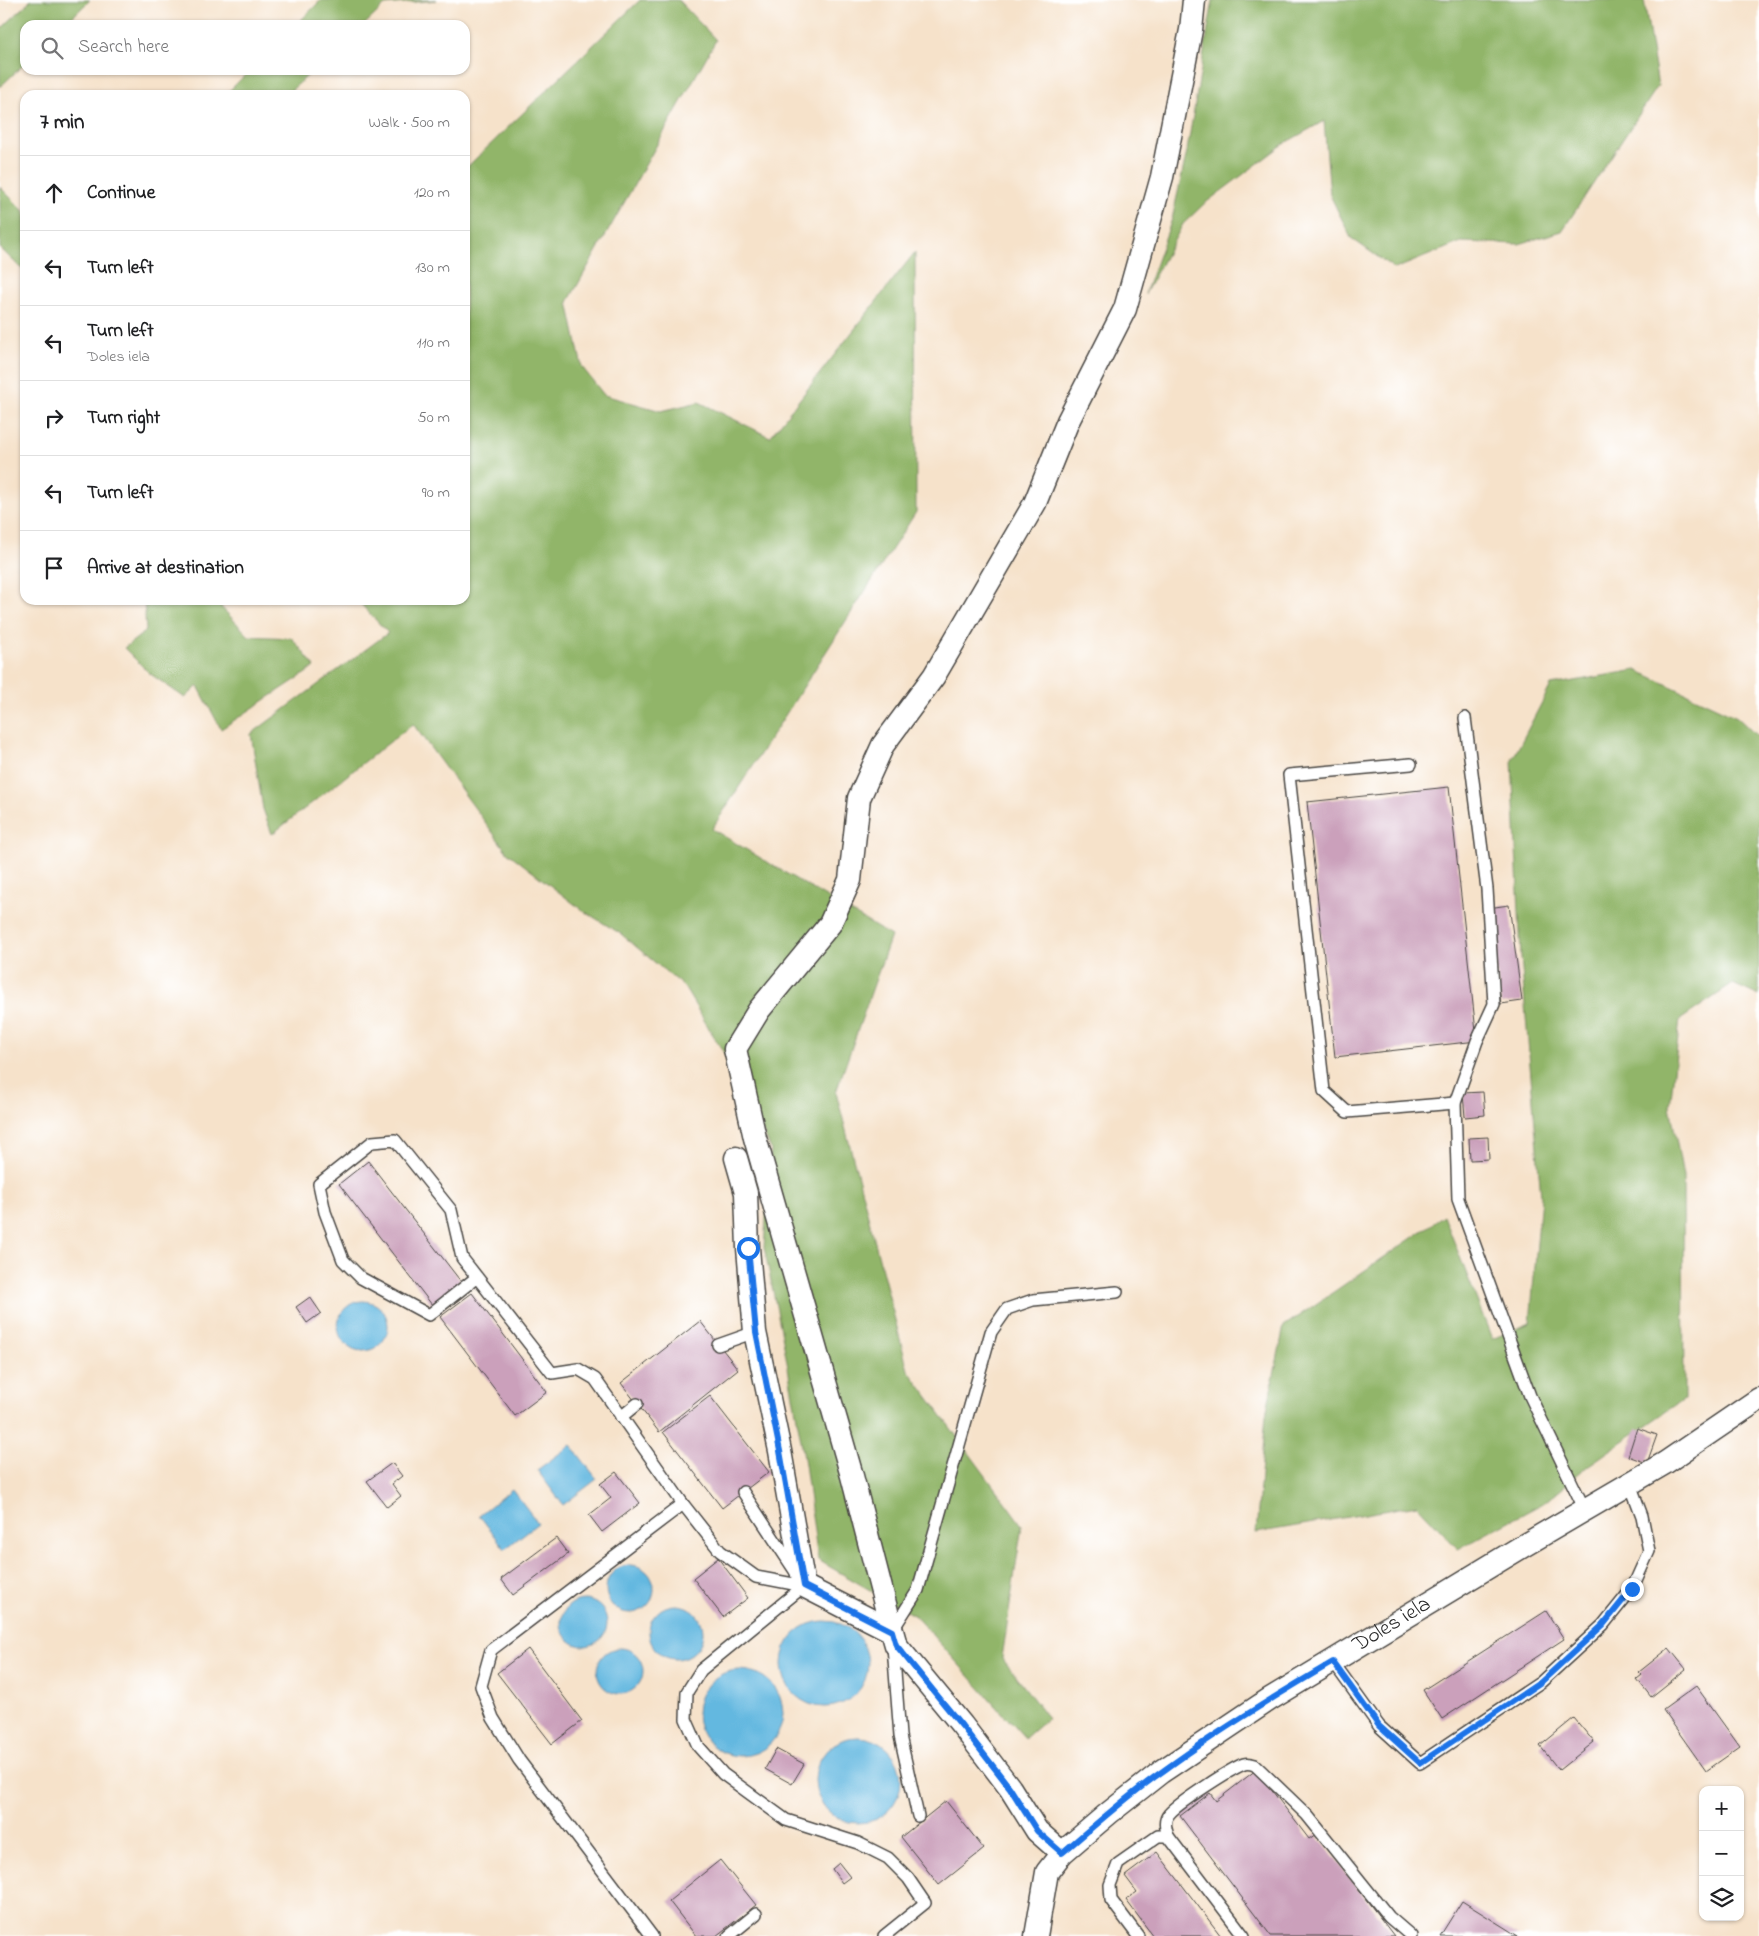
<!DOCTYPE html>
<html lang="en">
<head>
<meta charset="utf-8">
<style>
	:root { --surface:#fff; --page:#f6f6f6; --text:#202124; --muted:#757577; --line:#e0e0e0 }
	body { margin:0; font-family:"Indie Flower",sans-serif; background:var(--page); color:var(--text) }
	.controls { position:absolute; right:15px; bottom:15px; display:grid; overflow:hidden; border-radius:10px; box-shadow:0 1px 4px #0004 }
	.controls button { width:45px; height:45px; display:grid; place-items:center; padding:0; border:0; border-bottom:1px solid var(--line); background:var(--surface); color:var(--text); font:25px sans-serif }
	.stop { position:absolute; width:15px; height:15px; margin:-11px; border:4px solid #1a73e8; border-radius:50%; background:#fff }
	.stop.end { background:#1a73e8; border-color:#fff; box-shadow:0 1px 5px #0008 }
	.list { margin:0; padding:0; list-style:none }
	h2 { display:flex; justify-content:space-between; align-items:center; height:65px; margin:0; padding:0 20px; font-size:21px }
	h2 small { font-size:16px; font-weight:400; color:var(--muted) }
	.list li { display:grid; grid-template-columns:32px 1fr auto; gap:15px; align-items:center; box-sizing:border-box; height:75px; padding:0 20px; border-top:1px solid var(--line) }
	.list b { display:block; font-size:19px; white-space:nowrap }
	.list p { margin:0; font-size:16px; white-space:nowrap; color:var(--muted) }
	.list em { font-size:16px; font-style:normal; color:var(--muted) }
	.icon { flex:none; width:28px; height:28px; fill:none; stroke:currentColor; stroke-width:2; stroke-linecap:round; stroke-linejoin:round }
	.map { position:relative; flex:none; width:1759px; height:1936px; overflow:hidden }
	.search { position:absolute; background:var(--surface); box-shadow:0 1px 4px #0004; left:20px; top:20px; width:450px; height:55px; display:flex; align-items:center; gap:12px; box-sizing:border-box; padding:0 18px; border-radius:15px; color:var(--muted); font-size:19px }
	.panel { position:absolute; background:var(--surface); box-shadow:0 1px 4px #0004; left:20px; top:90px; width:450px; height:515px; border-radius:15px }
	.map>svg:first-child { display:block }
	.forest { fill:#91b569; stroke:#5e704a }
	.water { fill:#64b8e0; stroke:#487286 }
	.building { fill:#cba0bb }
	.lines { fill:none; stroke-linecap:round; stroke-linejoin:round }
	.lane-casing { stroke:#494643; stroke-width:14 }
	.street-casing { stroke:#494643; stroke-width:25 }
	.lane { stroke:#fff; stroke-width:11 }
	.street { stroke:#fff; stroke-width:22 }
	.route { stroke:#1a73e8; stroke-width:6 }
	.labels { text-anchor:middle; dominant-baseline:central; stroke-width:4; stroke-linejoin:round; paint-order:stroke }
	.street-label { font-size:22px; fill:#2b2b2b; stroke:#fff }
</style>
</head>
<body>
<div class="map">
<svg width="1759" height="1936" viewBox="0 0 1759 1936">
	<rect width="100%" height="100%" fill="#fff"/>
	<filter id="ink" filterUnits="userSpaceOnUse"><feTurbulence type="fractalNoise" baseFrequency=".02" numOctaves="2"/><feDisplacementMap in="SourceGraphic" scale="10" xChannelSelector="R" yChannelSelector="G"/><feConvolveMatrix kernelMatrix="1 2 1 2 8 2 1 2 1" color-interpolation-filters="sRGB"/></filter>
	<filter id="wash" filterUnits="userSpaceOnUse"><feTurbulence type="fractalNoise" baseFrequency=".0096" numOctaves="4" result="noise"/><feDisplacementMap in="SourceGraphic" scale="20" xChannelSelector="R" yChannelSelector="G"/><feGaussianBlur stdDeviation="1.12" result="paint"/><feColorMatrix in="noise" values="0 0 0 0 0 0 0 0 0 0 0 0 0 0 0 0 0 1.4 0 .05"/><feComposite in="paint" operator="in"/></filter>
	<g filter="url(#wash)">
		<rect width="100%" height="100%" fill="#f6e2ca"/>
		<g class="forest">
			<polygon points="31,0 90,0 64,25 25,25 25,63 0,87 0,30"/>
			<polygon points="321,0 437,0 385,5 364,25 296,25"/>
			<polygon points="640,0 678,0 716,40 568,302 582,367 604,395 661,411 699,402 770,437 915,252 916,512 712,829 891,936 836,1092 908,1370 1022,1525 1002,1658 1048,1718 1025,1738 915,1616 818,1560 805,1464 784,1345 764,1247 771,1149 736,1073 684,987 621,934 582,910 507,852 413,724 272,834 263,809 251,734 388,633 357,600 465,600 465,169"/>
			<polygon points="1213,0 1644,0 1658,86 1562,231 1519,244 1461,242 1395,269 1351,238 1330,195 1324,121 1285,143 1204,204 1183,224 1145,294 1172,219 1186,156"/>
			<polygon points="250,70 314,70 286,95 225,95"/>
			<polygon points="0,187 25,212 25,272 0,248"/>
			<polygon points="144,600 217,600 222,608 249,636 292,638 315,667 221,729 198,686 185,698 149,673 124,648 146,631"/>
			<polygon points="1636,670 1737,717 1759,738 1759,996 1733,984 1680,1020 1670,1106 1683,1176 1684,1399 1589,1465 1545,1502 1458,1549 1417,1505 1256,1533 1266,1415 1284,1326 1444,1216 1492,1339 1530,1323 1541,1197 1521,957 1512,760 1551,685"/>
		</g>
		<g class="water">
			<circle cx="363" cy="1326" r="25"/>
			<polygon points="571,1445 597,1479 563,1505 537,1470"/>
			<polygon points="512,1489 538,1523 505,1549 479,1515"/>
			<circle cx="630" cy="1589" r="24"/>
			<circle cx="584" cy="1623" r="23"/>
			<circle cx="676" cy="1632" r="27"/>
			<circle cx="825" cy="1664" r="43"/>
			<circle cx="620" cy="1671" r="23"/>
			<circle cx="740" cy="1713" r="43"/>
			<circle cx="858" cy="1780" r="43"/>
		</g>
		<g id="blocks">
			<g class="building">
				<polygon points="1449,787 1477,1041 1335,1057 1307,802"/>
				<polygon points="1509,905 1522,1001 1501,1004 1488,908"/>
				<polygon points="1483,1092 1485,1115 1465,1117 1463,1093"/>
				<polygon points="1488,1137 1489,1159 1470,1160 1469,1138"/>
				<polygon points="368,1161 462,1283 432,1305 339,1184"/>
				<polygon points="472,1293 547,1392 515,1416 440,1317"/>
				<polygon points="310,1297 321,1313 307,1323 296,1307"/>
				<polygon points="700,1321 738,1369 659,1432 621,1383"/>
				<polygon points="710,1396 769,1472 722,1508 663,1432"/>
				<polygon points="1637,1428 1657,1435 1647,1463 1628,1456"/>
				<polygon points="392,1463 402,1476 392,1484 401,1496 387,1507 367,1481"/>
				<polygon points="616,1472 640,1503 602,1532 589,1515 611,1498 600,1484"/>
				<polygon points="556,1538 568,1554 513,1595 501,1579"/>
				<polygon points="718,1558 748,1598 723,1617 693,1578"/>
				<polygon points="1546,1611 1564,1639 1442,1719 1423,1690"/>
				<polygon points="1669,1648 1686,1669 1651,1697 1637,1679 1642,1675 1639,1672"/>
				<polygon points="528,1649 582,1721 552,1744 497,1673"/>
				<polygon points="1696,1686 1740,1747 1706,1771 1663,1710"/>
				<polygon points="1574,1718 1594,1742 1559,1770 1540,1746"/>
				<polygon points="776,1749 804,1764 792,1784 765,1769"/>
				<polygon points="1256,1770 1309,1839 1316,1834 1394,1936 1271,1936 1180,1816 1210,1793 1216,1801"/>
				<polygon points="946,1801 984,1849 939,1885 901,1837"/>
				<polygon points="1157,1852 1221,1936 1153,1936 1126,1900 1137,1892 1125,1876"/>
				<polygon points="720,1860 756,1905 716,1936 696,1936 669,1901"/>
				<polygon points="839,1863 850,1877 842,1883 832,1869"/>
				<polygon points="1462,1901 1518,1936 1440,1936"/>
			</g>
		</g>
	</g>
	<g filter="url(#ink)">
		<use href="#blocks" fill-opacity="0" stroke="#494643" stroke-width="1"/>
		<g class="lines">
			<defs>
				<g id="lane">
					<polyline points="1465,718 1487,889 1494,1004 1477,1041 1455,1103 1458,1199 1530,1396 1585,1510"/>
					<polyline points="1411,764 1289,775 1324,1091 1347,1112 1455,1103"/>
					<polyline points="477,1277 429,1315 361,1278 343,1260 325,1212 319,1184 372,1142 395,1140 451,1210 462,1258 552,1373 578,1369 595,1379 683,1504"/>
					<polyline points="718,1345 755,1332"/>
					<polyline points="621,1417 637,1404"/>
					<polyline points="743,1492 797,1574"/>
					<polyline points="804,1586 701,1670 687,1692 686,1719 698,1746 723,1774 786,1820 858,1843 888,1858 908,1878 925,1903 884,1936"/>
					<polyline points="892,1631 918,1590 991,1332 1007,1309 1033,1300 1117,1292"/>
					<polyline points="893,1646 900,1736 918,1816"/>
					<polyline points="1333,1662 1379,1726 1420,1763 1541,1682 1603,1625 1632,1589 1649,1551 1642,1516 1630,1484"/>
					<path d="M1168,1836C1166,1829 1163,1821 1169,1814C1177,1804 1232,1768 1244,1764C1247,1763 1252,1764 1255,1765L1307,1815L1389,1917L1411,1936"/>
					<polyline points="652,1936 519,1760 493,1718 481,1686 491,1650 683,1504 720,1551 756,1577 804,1586"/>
					<polyline points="729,1936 756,1914"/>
					<polyline points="1138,1936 1111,1900 1110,1885 1118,1864 1158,1836 1168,1836 1244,1936"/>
				</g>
				<g id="street">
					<polyline points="736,1158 746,1193 748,1248 755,1332 780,1451 804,1586 892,1631 896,1645 962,1725 1010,1788 1037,1831 1062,1853"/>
					<polyline points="892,1631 852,1476 755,1138 735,1049 759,1010 830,924 850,880 859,798 883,745 934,676 1035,503 1068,421 1125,309 1162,177 1191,30 1194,0"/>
					<path id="s1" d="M1036,1936L1047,1872L1062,1853L1109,1813L1161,1772L1270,1699L1523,1546L1665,1463L1759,1399"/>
				</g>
			</defs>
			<use href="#lane" class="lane-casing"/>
			<use href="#street" class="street-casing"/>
			<use href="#lane" class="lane"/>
			<use href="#street" class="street"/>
		</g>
	</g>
	<g class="lines" filter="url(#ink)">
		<path class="route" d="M748,1248L756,1332L780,1451L804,1586L892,1631L896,1645L962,1726L1010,1788L1037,1831L1062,1853C1095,1825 1127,1796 1163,1771C1217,1731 1275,1696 1333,1662L1379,1726L1420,1763L1541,1682L1603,1625L1632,1589"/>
	</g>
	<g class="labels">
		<g class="street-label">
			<text stroke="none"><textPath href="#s1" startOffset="491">Doles iela</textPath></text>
		</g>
	</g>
</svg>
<div class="controls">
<button>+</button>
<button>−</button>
<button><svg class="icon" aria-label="layers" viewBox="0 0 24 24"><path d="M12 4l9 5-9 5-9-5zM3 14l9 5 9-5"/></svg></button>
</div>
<div class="stop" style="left:748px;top:1248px"></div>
<div class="stop end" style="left:1632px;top:1589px"></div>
<div class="search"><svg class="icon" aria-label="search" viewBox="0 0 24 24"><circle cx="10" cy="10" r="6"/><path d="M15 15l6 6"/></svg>Search here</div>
<section class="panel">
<h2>7 min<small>Walk · 500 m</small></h2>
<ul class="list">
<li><svg class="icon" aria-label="ahead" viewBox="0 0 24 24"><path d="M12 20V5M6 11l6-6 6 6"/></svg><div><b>Continue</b></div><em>120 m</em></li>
<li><svg class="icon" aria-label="left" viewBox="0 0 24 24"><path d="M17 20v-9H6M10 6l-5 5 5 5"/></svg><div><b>Turn left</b></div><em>130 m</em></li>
<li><svg class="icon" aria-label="left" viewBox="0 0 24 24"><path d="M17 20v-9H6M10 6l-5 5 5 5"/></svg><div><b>Turn left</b><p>Doles iela</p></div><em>110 m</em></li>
<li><svg class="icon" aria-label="right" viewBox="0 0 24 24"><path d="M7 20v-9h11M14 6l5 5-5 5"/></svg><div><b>Turn right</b></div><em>50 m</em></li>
<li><svg class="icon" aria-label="left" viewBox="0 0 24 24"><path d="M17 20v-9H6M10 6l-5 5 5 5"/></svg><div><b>Turn left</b></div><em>90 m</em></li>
<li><svg class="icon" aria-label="arrive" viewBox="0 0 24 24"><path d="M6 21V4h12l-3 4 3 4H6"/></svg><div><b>Arrive at destination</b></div></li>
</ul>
</section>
</div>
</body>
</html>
